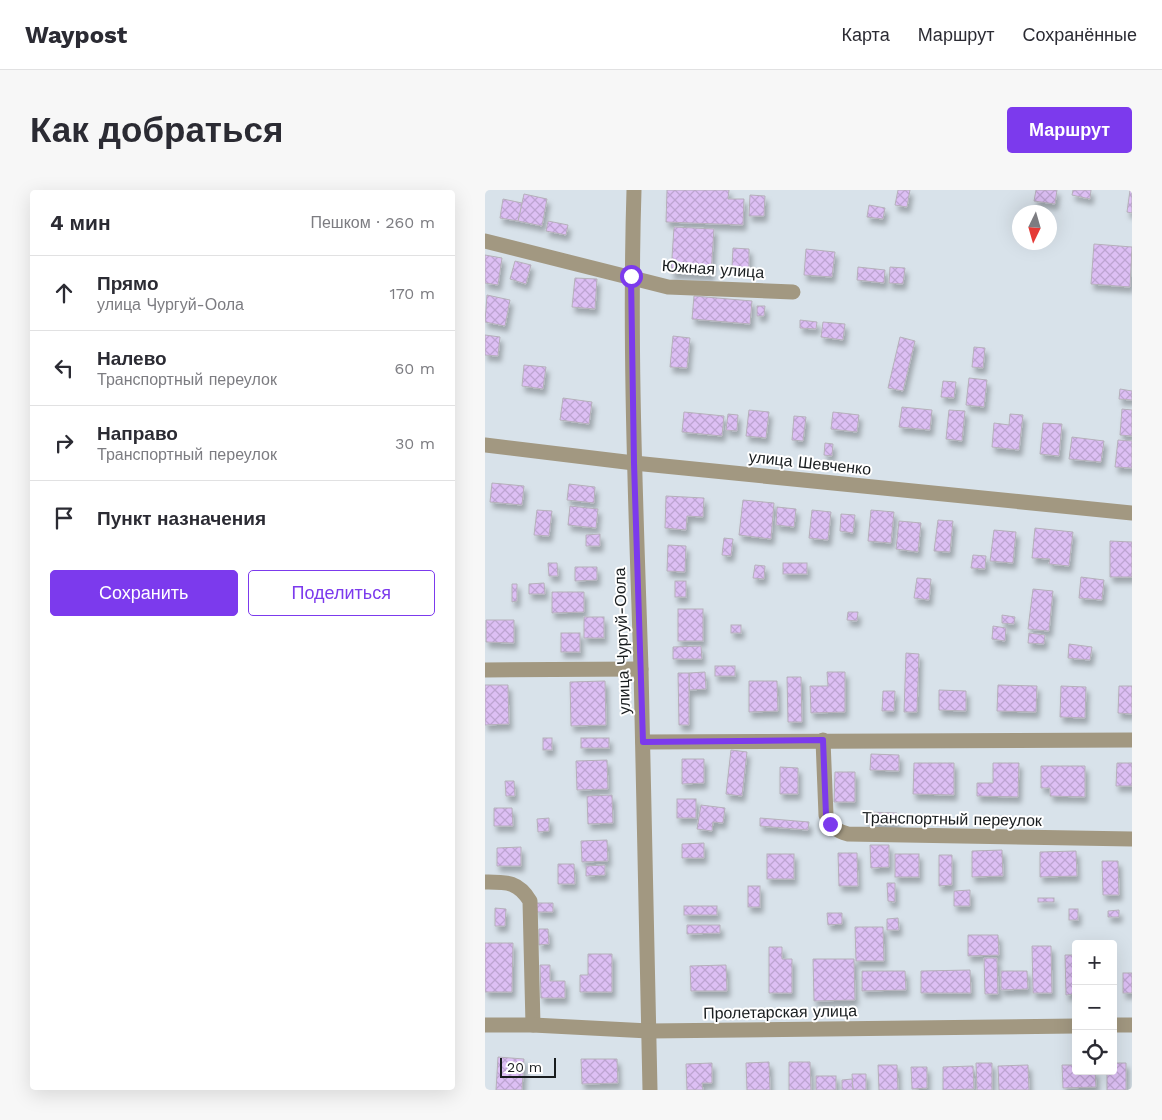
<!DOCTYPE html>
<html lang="ru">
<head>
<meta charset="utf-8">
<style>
	:root { --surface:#fff; --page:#f7f7f7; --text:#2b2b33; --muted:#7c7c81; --line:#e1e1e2; --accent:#7c3aed }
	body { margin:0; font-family:"Work Sans",sans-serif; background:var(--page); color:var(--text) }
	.controls { position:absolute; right:15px; bottom:15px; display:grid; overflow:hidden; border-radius:5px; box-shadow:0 5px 20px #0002 }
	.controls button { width:45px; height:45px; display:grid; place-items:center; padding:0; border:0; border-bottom:1px solid var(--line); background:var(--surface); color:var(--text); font:25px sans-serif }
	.compass { position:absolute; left:527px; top:15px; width:45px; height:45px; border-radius:50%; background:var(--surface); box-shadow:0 5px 20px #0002; rotate:185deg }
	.scale { position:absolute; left:15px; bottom:12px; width:56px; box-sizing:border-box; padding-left:5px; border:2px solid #181c1e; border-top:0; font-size:14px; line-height:18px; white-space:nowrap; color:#181c1e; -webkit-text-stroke:4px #fff; paint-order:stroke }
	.stop { position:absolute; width:15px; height:15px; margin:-11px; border:4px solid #7c3aed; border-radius:50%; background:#fff }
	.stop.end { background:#7c3aed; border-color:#fff; box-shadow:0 1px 5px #0008 }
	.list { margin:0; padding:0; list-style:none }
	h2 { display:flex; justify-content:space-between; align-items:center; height:65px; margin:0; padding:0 20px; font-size:21px }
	h2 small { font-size:16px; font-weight:400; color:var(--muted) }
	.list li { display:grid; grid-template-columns:32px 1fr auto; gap:15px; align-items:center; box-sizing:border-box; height:75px; padding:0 20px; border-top:1px solid var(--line) }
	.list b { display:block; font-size:19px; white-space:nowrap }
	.list p { margin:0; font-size:16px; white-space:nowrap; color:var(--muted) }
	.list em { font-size:16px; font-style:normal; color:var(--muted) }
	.actions { display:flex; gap:10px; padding:15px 20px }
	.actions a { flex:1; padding:11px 0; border:1px solid var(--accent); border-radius:5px; text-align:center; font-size:18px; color:var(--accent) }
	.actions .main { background:var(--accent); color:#fff }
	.icon { flex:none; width:28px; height:28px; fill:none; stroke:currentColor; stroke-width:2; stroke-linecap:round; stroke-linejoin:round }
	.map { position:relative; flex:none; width:647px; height:900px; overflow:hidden; border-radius:5px }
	header { display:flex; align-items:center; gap:30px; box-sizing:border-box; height:70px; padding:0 25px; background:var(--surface); border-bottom:1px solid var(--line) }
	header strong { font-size:24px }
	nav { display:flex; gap:28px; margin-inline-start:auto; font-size:18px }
	.intro { display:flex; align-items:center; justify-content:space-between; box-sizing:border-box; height:120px; padding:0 30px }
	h1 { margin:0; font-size:35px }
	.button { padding:12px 22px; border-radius:5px; background:var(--accent); color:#fff; font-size:18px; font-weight:700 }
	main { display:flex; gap:30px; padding:0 30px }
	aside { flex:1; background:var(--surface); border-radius:5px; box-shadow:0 5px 20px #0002 }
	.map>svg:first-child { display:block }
	.building { fill:url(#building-cross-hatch); stroke:#b5b0ba; filter:url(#shadow) }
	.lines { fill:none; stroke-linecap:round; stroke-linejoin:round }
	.minor { stroke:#a29881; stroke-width:15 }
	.route { stroke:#7c3aed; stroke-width:6 }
	.labels { text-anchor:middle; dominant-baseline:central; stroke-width:4; stroke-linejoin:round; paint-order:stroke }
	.street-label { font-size:16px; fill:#181c1e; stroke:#fff }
</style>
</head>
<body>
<header>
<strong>Waypost</strong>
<nav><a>Карта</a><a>Маршрут</a><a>Сохранённые</a></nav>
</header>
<div class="intro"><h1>Как добраться</h1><a class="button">Маршрут</a></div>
<main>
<aside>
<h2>4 мин<small>Пешком · 260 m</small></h2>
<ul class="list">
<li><svg class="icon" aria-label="ahead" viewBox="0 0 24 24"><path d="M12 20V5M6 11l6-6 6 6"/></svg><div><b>Прямо</b><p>улица Чургуй-Оола</p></div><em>170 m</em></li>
<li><svg class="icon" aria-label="left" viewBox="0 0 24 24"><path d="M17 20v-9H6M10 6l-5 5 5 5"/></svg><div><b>Налево</b><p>Транспортный переулок</p></div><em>60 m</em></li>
<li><svg class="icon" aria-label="right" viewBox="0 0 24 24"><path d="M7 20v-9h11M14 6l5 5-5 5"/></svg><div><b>Направо</b><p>Транспортный переулок</p></div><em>30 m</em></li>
<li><svg class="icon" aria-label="arrive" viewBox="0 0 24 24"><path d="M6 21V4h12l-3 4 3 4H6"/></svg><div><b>Пункт назначения</b></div></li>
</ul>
<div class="actions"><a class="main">Сохранить</a><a>Поделиться</a></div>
</aside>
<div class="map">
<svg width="647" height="900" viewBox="0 0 647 900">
	<defs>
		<pattern id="building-cross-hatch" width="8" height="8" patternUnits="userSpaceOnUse" patternTransform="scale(1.25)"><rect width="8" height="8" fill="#ddbff4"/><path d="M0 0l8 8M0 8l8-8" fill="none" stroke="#bda4d1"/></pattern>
		<filter id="shadow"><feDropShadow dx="3" dy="5.5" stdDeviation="2.5" flood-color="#0004"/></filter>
	</defs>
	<rect width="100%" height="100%" fill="#d8e2ea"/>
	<g class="building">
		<polygon points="182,0 244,0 243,9 259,9 258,35 181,32"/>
		<polygon points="413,0 425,0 422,17 410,15"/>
		<polygon points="551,0 572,0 570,14 549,11"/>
		<polygon points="588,0 606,0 605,9 587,5"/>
		<polygon points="645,0 647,0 647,23 642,22"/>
		<polygon points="39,4 62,9 57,36 33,31"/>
		<polygon points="265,5 280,6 279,26 264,26"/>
		<polygon points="18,9 37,13 33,31 15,28"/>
		<polygon points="384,15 400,18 398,29 382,27"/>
		<polygon points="63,31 83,35 81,45 61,41"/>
		<polygon points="189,37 229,39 226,85 186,83"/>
		<polygon points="609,54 647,57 645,97 606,94"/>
		<polygon points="248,58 264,59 264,78 247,77"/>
		<polygon points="321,59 350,62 347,87 319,85"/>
		<polygon points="0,65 17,68 13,95 0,93"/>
		<polygon points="30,71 46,75 41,94 25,89"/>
		<polygon points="373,77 400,80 399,93 372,90"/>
		<polygon points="405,77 420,78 418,94 404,93"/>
		<polygon points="90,88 112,89 110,119 87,117"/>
		<polygon points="2,105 25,110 20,136 0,132"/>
		<polygon points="209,106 267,111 265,134 207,129"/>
		<polygon points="272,116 280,116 279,126 272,126"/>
		<polygon points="315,130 332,132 331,139 315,138"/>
		<polygon points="338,132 360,134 358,150 336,147"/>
		<polygon points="0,145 15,147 13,166 0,165"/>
		<polygon points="188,146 205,148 202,178 185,177"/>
		<polygon points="415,147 430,151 418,201 403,198"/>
		<polygon points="489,157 500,158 498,178 487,177"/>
		<polygon points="39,175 61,177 58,199 37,196"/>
		<polygon points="484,188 502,190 499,217 481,215"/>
		<polygon points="458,191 471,192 469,208 456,207"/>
		<polygon points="635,199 647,201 647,210 634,209"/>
		<polygon points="78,208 107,212 104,234 75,230"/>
		<polygon points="417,217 447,220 445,240 414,237"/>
		<polygon points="637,219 647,220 647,246 635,245"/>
		<polygon points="264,220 284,222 281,248 261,246"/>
		<polygon points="464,220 480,221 477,251 461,249"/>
		<polygon points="199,222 239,226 237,246 197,242"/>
		<polygon points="348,222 374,225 372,242 346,239"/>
		<polygon points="243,224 253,225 252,241 241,240"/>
		<polygon points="525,224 538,225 534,260 507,257 509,233 524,235"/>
		<polygon points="309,226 321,227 318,251 307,250"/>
		<polygon points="558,233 577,234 574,266 555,264"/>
		<polygon points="587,247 619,251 616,272 584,269"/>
		<polygon points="633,250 647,251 647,278 630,277"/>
		<polygon points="340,253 348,254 347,266 339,265"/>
		<polygon points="7,293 39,296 37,315 5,312"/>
		<polygon points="84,294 110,297 109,313 82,310"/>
		<polygon points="181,306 219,308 218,327 202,326 201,340 180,338"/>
		<polygon points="258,310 289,313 286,349 254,345"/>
		<polygon points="85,316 113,319 111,338 83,335"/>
		<polygon points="292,317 311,319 309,337 291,335"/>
		<polygon points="52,320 67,321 64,346 49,345"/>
		<polygon points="327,320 346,322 343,350 324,348"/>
		<polygon points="386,320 409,322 406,353 383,351"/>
		<polygon points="356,324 370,325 368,343 355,341"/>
		<polygon points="453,330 468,331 465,362 449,361"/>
		<polygon points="414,331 436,333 433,362 411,359"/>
		<polygon points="550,338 588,342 584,376 564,374 565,369 547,368"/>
		<polygon points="509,340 531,342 528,373 505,371"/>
		<polygon points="115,344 115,356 101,356 101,345"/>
		<polygon points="239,348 248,349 246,366 237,365"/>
		<polygon points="625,351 647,352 647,387 625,387"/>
		<polygon points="183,355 201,356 200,382 182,381"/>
		<polygon points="488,365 501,366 500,379 486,378"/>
		<polygon points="63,373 72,373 73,386 64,386"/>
		<rect x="298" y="373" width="24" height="11"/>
		<polygon points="270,375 280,376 279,389 268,388"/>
		<polygon points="90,377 112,377 112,390 90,391"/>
		<polygon points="596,387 619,390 617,410 594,408"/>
		<polygon points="432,388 446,389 444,410 429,408"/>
		<rect x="190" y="391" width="11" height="16"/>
		<polygon points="59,393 60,404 44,404 44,394"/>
		<polygon points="27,394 32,394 32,411 27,412"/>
		<polygon points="548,399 568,401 564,441 543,439"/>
		<polygon points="67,402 99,402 99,422 67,423"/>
		<rect x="193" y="419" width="25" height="32"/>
		<polygon points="363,422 373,422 372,431 362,430"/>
		<polygon points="517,425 530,427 529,434 517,433"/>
		<rect x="99" y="427" width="20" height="21"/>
		<polygon points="1,430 29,430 29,453 1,452"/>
		<rect x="246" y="435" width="10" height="8"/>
		<polygon points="508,436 521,438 520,451 507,449"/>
		<rect x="76" y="443" width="19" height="19"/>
		<polygon points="544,443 560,445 559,454 543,453"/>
		<polygon points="584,454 607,457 605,470 583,468"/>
		<polygon points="216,456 217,469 188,469 188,457"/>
		<polygon points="421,463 434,464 432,522 419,522"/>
		<rect x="230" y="476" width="20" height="10"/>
		<polygon points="220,482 221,499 204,500 204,483"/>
		<polygon points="342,482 360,482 360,522 326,523 325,496 343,496"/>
		<polygon points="193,483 204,483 204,535 194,535"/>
		<polygon points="302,487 316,487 317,532 303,532"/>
		<polygon points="120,491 121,535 86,536 85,492"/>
		<polygon points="264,491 292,491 293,521 264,522"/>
		<polygon points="0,495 23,495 24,534 0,535"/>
		<polygon points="513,495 552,496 551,522 512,521"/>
		<polygon points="576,496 601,497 600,528 575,527"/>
		<polygon points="634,496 647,496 647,524 633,523"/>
		<polygon points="454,500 481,501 481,521 454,520"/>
		<polygon points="398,501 410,501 409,521 397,521"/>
		<rect x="58" y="548" width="9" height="12"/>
		<rect x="96" y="548" width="28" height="10"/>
		<polygon points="246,560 262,562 257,606 241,604"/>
		<polygon points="386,564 414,565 414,581 385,580"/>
		<polygon points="197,569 219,569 219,593 197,594"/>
		<polygon points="122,570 123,599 92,600 91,571"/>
		<polygon points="429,573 469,573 469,605 428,604"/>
		<polygon points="508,573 534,573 533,607 492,606 492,593 508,593"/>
		<polygon points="632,573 647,573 647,596 631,596"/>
		<polygon points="556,576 600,576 600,607 565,606 565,598 556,598"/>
		<polygon points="295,577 313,578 313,604 295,604"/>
		<polygon points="350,582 370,582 370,612 349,612"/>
		<polygon points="20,591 29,591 30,606 21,606"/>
		<polygon points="127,605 128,633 103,634 102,606"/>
		<rect x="192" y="609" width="19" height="19"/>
		<polygon points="216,615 240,618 238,633 228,632 227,641 212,639"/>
		<polygon points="9,618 27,618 28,636 9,636"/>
		<polygon points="381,622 412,623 412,634 381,634"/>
		<polygon points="64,628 64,641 53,642 52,629"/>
		<polygon points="275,628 324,632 323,640 275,636"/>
		<polygon points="122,650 123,671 97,672 96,651"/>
		<polygon points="219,653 219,668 197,668 197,654"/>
		<polygon points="385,655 404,655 404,677 386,678"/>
		<polygon points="36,657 36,676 12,676 12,658"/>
		<polygon points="517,660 518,686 487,687 487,661"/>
		<polygon points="591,661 592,686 555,687 555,662"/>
		<polygon points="353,663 372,663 373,696 354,696"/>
		<rect x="282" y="664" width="27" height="25"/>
		<rect x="410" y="664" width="24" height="23"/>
		<polygon points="454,665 467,665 467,695 454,696"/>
		<polygon points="617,671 633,671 634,705 618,705"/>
		<polygon points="73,674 89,674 90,694 73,694"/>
		<polygon points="120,675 120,685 101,686 101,676"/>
		<polygon points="402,693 410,693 410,712 403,711"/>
		<rect x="263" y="696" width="12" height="21"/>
		<polygon points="485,700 485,716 469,716 469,701"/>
		<rect x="553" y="708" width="16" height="4"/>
		<polygon points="51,713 68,713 68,722 52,722"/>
		<rect x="199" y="716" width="33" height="9"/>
		<polygon points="10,718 21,719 20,736 10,736"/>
		<rect x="584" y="719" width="9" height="11"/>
		<polygon points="634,720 634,727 623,727 623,721"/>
		<polygon points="342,723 357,723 357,734 343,735"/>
		<polygon points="413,728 414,740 402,740 402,729"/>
		<polygon points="202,735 235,735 235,743 202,744"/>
		<polygon points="370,737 398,737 399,771 371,771"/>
		<polygon points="54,739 63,739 64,754 54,755"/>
		<polygon points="483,745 513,745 514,765 483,766"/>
		<polygon points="0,753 28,753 27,802 0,802"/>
		<polygon points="547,756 566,756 567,803 548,803"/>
		<polygon points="284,757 297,757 297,769 307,769 307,803 284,803"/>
		<polygon points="103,764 127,764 127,802 95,802 95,785 103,785"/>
		<polygon points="580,765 591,765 591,804 581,805"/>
		<polygon points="499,768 512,768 513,804 500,804"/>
		<polygon points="328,769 369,769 370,810 329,811"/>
		<polygon points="55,775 65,775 65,791 80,791 80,808 56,808"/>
		<polygon points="241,775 242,801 206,801 205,776"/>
		<polygon points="485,780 486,803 436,803 436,781"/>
		<polygon points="377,781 420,781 421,800 377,801"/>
		<polygon points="516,781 542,781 543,799 516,800"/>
		<rect x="638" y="783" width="9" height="20"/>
		<polygon points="13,867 39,869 37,900 11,900"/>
		<polygon points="96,869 132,869 133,893 97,894"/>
		<polygon points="284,872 285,900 262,900 261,873"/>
		<polygon points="304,872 325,872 326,900 304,900"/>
		<polygon points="227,873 227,893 217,893 218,900 202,900 201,874"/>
		<polygon points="491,873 507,873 507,900 492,900"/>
		<polygon points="628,873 641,873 641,900 622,900 622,881 628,881"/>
		<polygon points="393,875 412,875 413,900 394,900"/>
		<polygon points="543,875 544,900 514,900 513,876"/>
		<polygon points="577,875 591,875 591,881 610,881 611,897 578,898"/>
		<polygon points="488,876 489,899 458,900 458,877"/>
		<polygon points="426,877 442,877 442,898 427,899"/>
		<polygon points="367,884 381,884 381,900 368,900"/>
		<rect x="331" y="886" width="20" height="14"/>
		<polygon points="367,889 368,900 357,900 357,890"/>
	</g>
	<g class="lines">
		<g class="minor">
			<path d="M149,0C144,160 151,319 156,479C160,620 163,760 165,900"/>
			<polyline points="0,51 183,97 308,102"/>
			<polyline points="0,255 149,273 647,323"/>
			<polyline points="0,480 156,479"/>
			<path d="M338,550L341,625C346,636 351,641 363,644L647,649"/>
			<polyline points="158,552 647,550"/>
			<path d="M0,692C21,692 33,691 45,711L48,835"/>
			<polyline points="0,835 48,835 164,841 591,836"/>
			<polyline points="628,835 647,835"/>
		</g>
	</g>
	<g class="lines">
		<polyline class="route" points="146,86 149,273 158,552 338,550 341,625 345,634"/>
	</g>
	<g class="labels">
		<g class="street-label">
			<text transform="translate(228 79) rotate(4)">Южная улица</text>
			<text transform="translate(325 273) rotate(6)">улица Шевченко</text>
			<text transform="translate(137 451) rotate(-92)">улица Чургуй-Оола</text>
			<text transform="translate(467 629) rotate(1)">Транспортный переулок</text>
			<text transform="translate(295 822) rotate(-1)">Пролетарская улица</text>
		</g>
	</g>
</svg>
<div class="controls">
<button>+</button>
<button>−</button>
<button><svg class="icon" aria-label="locate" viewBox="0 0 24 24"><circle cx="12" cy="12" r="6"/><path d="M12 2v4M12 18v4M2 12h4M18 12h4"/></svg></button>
</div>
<svg class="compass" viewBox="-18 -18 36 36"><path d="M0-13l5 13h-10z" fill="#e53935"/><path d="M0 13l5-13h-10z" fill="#7c7c81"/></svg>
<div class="scale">20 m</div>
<div class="stop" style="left:146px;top:86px"></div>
<div class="stop end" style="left:345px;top:634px"></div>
</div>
</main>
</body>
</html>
